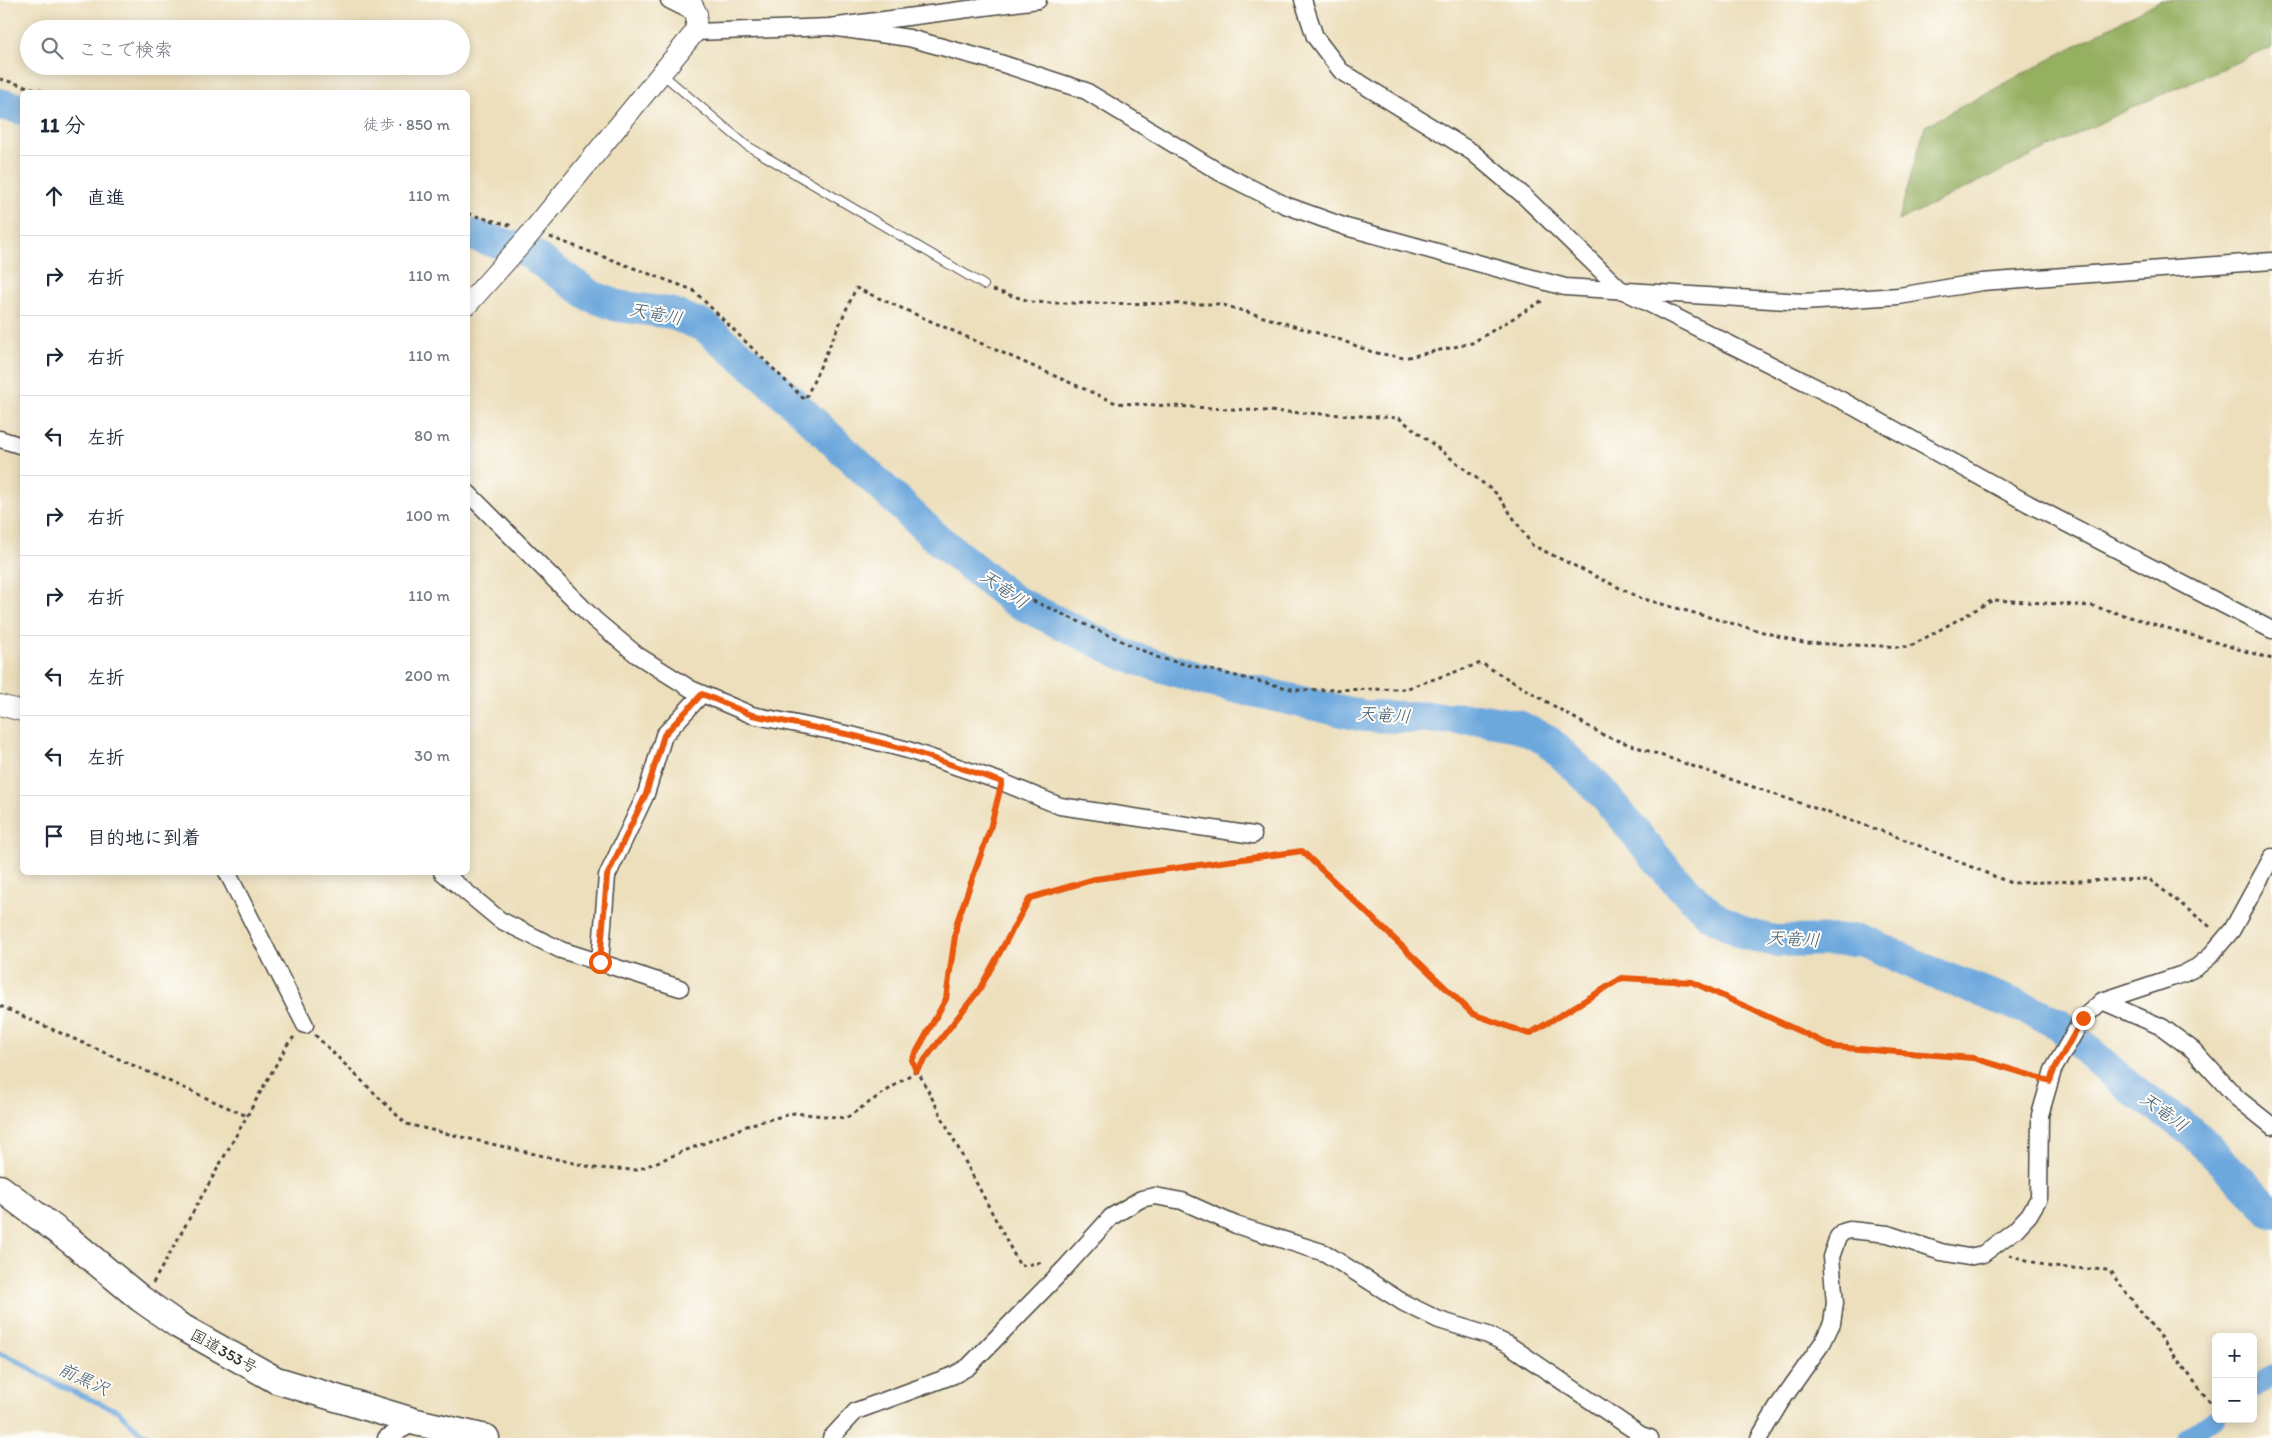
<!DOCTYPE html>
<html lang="ja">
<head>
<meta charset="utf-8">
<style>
	:root { --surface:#fff; --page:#f2f2f3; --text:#1f2937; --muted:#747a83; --line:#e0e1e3 }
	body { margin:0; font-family:Itim,"Klee One",sans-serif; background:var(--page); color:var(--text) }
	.controls { position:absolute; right:15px; bottom:15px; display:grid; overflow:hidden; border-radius:8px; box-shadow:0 2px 12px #0003 }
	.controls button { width:45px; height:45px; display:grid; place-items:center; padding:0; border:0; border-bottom:1px solid var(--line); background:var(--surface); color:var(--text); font:25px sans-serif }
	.stop { position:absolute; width:15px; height:15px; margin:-11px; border:4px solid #ea580c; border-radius:50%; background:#fff }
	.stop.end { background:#ea580c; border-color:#fff; box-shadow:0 1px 5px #0008 }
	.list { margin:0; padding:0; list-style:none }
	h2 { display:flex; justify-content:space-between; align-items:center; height:65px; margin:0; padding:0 20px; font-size:21px }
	h2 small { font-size:16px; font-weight:400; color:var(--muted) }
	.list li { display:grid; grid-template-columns:32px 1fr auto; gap:15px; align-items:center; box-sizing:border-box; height:80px; padding:0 20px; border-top:1px solid var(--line) }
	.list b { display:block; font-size:19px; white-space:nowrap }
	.list em { font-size:16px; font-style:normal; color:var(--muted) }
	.icon { flex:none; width:28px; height:28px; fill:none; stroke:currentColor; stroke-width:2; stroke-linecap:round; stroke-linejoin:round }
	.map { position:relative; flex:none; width:2272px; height:1438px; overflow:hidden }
	.search { position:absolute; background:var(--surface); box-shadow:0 2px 12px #0003; left:20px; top:20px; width:450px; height:55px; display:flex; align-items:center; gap:12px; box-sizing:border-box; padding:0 18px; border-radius:28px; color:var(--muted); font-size:19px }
	.panel { position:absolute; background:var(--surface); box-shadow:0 2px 12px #0003; left:20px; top:90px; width:450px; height:785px; border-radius:8px }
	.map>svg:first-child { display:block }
	.forest { fill:#96b062; stroke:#606e46 }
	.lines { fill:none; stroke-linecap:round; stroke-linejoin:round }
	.stream { stroke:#6da8dd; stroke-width:5.5 }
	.canal { stroke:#6da8dd; stroke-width:19 }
	.river { stroke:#6da8dd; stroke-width:32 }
	.service-casing { stroke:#484641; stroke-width:10 }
	.minor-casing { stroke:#484641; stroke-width:19 }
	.tertiary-casing { stroke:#484641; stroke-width:22 }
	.trunk-casing { stroke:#484641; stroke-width:29 }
	.path { stroke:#484641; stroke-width:3; stroke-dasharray:4 4; stroke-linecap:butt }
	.service { stroke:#fff; stroke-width:8 }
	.minor { stroke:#fff; stroke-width:16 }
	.tertiary { stroke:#fff; stroke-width:20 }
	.trunk { stroke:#fff; stroke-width:26 }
	.route { stroke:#ea580c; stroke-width:6 }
	.labels { text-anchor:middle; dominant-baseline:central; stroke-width:4; stroke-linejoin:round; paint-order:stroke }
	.street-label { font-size:16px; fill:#2b2b2b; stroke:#fdfcf7 }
	.water-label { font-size:18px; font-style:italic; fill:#455d72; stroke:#fdfcf7 }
</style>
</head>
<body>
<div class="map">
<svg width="2272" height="1438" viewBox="0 0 2272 1438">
	<rect width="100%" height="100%" fill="#fdfcf7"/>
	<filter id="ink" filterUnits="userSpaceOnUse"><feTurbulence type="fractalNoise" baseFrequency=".02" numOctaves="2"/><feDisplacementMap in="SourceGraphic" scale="10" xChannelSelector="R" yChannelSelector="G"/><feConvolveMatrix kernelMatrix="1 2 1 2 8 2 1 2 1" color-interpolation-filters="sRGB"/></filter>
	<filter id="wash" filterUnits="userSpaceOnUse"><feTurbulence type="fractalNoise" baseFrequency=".0096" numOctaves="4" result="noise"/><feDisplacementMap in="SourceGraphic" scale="20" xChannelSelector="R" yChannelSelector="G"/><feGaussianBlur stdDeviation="1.12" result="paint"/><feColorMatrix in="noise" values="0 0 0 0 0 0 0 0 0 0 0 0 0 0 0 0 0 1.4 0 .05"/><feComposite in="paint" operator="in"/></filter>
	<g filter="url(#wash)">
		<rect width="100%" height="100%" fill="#eddfbc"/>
		<polygon class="forest" points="2161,0 2272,0 2272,47 2133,107 1898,221 1925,126"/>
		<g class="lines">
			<polyline class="stream" points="0,1354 12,1358 62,1387 118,1411 138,1430 152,1438"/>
			<g class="canal">
				<polyline points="2253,1389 2272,1375"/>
				<polyline points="2187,1438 2216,1417"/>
			</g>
			<g class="river">
				<polyline points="0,104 22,109"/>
				<polyline points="468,234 525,250 591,296 618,306 670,313 704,326 768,379 934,536 1013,600 1127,656 1208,681 1364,716 1478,719 1518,726 1547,740 1599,789 1671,876 1711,915 1746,934 1775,941 1862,940 1938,975 2037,1013 2058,1024 2129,1087 2191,1131 2272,1212"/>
			</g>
		</g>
	</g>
	<g filter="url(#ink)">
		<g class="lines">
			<defs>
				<polyline id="service" points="661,73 746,145 984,285"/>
				<g id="minor">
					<polyline points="669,0 697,14"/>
					<polyline points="1303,0 1315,37 1341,71 1472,152 1523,195 1620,289 1843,401 2029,504 2272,630"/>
					<polyline points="830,27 909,38 997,62 1086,91 1219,172 1285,205 1346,227 1565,287 1803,302 1899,296 1982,282 2272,261"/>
					<polyline points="695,32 830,27 1038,0"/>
					<polyline points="0,439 22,446"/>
					<polyline points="468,493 595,620 637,655 691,689 752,715 851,735 908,750 1002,782 1060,806 1253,835"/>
					<polyline points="227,872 305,1025"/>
					<polyline points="442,872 500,920 561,950 680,988"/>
					<polyline points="600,962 607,876 646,794 664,735 702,694"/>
					<polyline points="2102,1001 2162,1027 2193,1050 2237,1098 2272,1126"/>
					<polyline points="386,1438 416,1422"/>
					<polyline points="831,1438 856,1411 954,1375 968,1367 1064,1269 1111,1217 1141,1199 1155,1196 1182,1201 1236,1225 1325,1253 1404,1303 1439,1320 1488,1335 1509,1345 1641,1435 1650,1438"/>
					<polyline points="1759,1438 1780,1403 1823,1342 1832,1323 1835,1303 1831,1257 1838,1237 1843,1232 1850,1230 1888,1234 1941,1252 1968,1257 1983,1254 2015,1230 2029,1215 2039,1198 2040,1115 2053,1070 2083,1018 2102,1001 2183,974 2197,967 2209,957 2232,930 2272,857"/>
				</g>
				<g id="tertiary">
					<polyline points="468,304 526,239 695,32 697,14 690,0"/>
					<polyline points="0,705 22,711"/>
				</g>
				<polyline id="trunk" points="0,1188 71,1241 141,1299 178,1325 276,1380 416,1422 486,1438"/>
			</defs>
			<use href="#service" class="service-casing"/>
			<use href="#minor" class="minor-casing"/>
			<use href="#tertiary" class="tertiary-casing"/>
			<use href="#trunk" class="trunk-casing"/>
			<g class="path">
				<polyline points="0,79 46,92"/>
				<polyline points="468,214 513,226"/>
				<polyline points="550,237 693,290 805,400 856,288 1116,403 1399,418 1497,494 1532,545 1640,598 1803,643 1909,647 1993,600 2093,606 2272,659"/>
				<polyline points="993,290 1033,302 1050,303 1220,304 1341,340 1372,352 1404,358 1472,343 1545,299"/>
				<polyline points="1018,594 1159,658 1296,690 1405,689 1481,663 1605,736 1890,834 2011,883 2149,879 2213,929"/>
				<polyline points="998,798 990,829 957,922 946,999 912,1060 1020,1266 1044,1262"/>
				<polyline points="0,1006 247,1116"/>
				<polyline points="315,1035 406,1124 595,1168 637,1170 752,1124 794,1113 846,1118 916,1071 979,990 1030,898 1095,879 1302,851 1473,1014 1529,1034 1622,978 1692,982 1834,1047 1973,1058 2035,1077"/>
				<polyline points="2009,1255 2051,1267 2109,1270 2216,1410"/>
				<polyline points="153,1283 287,1045 294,1037"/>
				<polyline points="2223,1419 2227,1425"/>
			</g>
			<use href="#service" class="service"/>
			<use href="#minor" class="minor"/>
			<use href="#tertiary" class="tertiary"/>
			<use href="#trunk" class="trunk"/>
		</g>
	</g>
	<g class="lines" filter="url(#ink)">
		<polyline class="route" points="600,962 607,876 646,794 664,735 702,694 752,715 851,735 908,750 1002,782 990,829 957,922 946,999 912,1060 916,1071 979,990 1030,898 1095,879 1302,851 1473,1014 1529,1034 1622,978 1692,982 1834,1047 1973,1058 2050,1081 2054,1070 2083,1018"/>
	</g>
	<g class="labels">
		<g class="street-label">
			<text transform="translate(224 1351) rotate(29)">国道353号</text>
		</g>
		<g class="water-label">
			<text transform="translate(656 314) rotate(11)">天竜川</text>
			<text transform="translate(1004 589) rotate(35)">天竜川</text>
			<text transform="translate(1384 715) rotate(4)">天竜川</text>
			<text transform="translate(1793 939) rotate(3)">天竜川</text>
			<text transform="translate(2164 1112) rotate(36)">天竜川</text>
			<text transform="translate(84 1379) rotate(25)">前黒沢</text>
		</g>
	</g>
</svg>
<div class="controls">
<button>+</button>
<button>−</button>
</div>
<div class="stop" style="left:600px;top:962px"></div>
<div class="stop end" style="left:2083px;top:1018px"></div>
<div class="search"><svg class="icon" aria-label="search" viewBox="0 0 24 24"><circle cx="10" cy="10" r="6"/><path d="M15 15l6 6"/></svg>ここで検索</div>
<section class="panel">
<h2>11 分<small>徒歩 · 850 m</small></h2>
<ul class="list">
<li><svg class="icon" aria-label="ahead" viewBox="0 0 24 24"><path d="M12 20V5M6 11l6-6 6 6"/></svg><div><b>直進</b></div><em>110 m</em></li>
<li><svg class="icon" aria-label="right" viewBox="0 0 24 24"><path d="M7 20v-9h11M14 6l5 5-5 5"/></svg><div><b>右折</b></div><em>110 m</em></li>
<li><svg class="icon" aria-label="right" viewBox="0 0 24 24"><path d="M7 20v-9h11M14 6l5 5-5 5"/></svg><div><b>右折</b></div><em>110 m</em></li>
<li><svg class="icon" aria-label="left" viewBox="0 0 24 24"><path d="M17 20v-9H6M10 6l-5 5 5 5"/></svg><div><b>左折</b></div><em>80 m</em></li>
<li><svg class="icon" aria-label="right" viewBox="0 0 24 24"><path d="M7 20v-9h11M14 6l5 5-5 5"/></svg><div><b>右折</b></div><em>100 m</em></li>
<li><svg class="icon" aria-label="right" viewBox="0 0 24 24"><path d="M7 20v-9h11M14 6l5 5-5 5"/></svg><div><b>右折</b></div><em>110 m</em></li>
<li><svg class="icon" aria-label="left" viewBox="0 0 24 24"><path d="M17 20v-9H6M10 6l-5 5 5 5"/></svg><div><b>左折</b></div><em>200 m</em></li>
<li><svg class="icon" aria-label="left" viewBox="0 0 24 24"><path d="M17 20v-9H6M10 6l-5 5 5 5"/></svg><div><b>左折</b></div><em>30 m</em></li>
<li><svg class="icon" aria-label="arrive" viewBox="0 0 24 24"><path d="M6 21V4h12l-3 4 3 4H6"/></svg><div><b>目的地に到着</b></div></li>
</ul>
</section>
</div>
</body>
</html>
